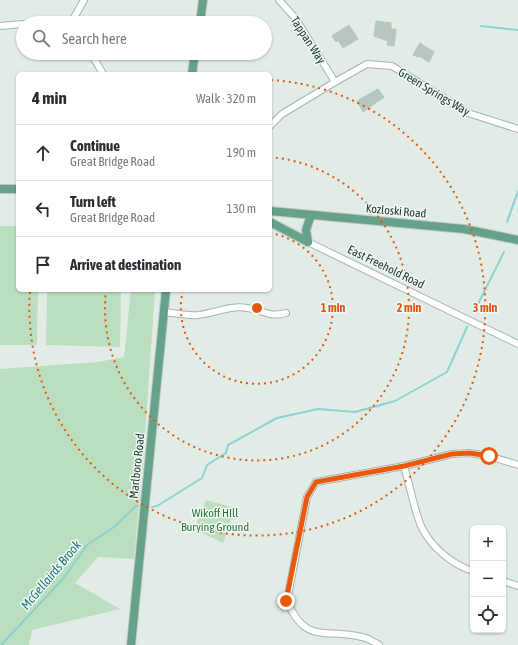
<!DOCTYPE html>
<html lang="en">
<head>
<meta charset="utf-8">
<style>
	:root { --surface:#fff; --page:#f7f7f7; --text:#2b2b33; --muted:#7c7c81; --line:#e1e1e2 }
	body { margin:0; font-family:"Asap Condensed",sans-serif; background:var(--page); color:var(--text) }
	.controls { position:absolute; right:12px; bottom:12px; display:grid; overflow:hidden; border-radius:6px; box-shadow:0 1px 3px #0004 }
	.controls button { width:36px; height:36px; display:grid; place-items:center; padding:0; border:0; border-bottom:1px solid var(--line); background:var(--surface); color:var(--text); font:20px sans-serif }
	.stop { position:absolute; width:12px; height:12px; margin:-9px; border:3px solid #ea580c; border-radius:50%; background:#fff }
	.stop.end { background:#ea580c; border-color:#fff; box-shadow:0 1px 4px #0008 }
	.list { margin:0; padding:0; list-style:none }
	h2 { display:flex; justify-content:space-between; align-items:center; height:52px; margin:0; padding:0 16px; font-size:17px }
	h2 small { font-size:13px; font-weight:400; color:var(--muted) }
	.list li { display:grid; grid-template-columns:26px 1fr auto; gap:12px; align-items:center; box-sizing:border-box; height:56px; padding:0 16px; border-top:1px solid var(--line) }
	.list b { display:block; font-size:15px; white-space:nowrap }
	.list p { margin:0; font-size:13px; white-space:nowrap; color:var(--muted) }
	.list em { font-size:13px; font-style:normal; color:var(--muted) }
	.icon { flex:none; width:22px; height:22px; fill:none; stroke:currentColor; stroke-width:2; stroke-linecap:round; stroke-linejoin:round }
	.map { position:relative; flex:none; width:518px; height:645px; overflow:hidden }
	.search { position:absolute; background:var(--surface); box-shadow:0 1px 3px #0004; left:16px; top:16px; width:256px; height:44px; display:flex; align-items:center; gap:10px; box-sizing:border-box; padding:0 14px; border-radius:22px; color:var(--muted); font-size:15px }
	.panel { position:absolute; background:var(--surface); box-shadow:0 1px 3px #0004; left:16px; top:72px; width:256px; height:220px; border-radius:6px }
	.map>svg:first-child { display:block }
	.green { fill:#bbdebf }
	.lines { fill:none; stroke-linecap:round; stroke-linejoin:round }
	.stream { stroke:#8ad2d2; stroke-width:2 }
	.building { fill:#b7c7bf; stroke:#b4c6bc }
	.minor-casing { stroke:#a5b4ac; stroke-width:8 }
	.major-casing { stroke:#c1c9c6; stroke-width:10 }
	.minor { stroke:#fff; stroke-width:6 }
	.major { stroke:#66a289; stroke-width:8 }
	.route { stroke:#ea580c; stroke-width:5 }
	.ring { fill:none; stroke:#de580e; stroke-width:2; stroke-dasharray:2 4 }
	.labels { text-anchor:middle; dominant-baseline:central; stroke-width:3; stroke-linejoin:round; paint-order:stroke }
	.street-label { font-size:12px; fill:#223d32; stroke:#f3f9f5 }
	.park-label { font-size:12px; fill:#2c743d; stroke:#f3f9f5 }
	.water-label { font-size:13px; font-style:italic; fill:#1c797a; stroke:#f3f9f5 }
	.centre { fill:#de580e; stroke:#f3f9f5; stroke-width:2 }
	.ring-label { font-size:12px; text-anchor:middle; font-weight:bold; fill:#de580e; stroke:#f3f9f5; stroke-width:3; stroke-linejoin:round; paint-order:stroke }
</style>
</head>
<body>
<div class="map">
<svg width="518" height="645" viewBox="0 0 518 645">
	<rect width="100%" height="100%" fill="#e2ece6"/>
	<g class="green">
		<polygon points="0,226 18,226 18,290 38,290 37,345 0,345"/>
		<polygon points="47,290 121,290 120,347 46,345"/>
		<polygon points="131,290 155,290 144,450 134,559 98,557 75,583 120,609 32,630 29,645 0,645 0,369 98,362 124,357"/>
		<polygon points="206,500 235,508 223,543 194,529"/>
	</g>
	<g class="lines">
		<g class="stream">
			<polyline points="481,26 518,30"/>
			<polyline points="507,222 518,191"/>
			<polyline points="474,312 504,252"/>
			<polyline points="152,507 157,506 202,478 207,465 226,453 228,445 277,418 318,409 355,412 395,401 447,372 467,327"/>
			<polyline points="1,645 63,579 87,545 114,527 136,506 138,506"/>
		</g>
	</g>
	<g class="building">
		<polygon points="376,21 391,23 391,29 396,29 394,46 387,45 388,41 374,36"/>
		<polygon points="349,25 358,39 343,48 338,40 336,42 332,36"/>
		<polygon points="420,43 434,52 429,62 419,56 418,57 413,55"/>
		<polygon points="378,89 384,97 363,112 357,101"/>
	</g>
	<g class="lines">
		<defs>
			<g id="minor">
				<polyline points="279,0 296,19 335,82"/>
				<polyline points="71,23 84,0"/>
				<polyline points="0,26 23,24"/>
				<polyline points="88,53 95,60 103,74"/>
				<polyline points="270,126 282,114 335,82 367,64 392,66 468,113 518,129"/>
				<polyline points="308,242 518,344"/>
				<path d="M164,312C175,313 187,316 198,315C215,313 230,305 247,308C264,310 269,318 286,313"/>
				<path d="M404,466C409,482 415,514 422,528C432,548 453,565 473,571"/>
				<polyline points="503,581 518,586"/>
				<path d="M379,645C374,642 368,638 362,637C324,628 306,645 287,601L307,497L316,482L404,466L452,454L469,453L489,456L518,465"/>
			</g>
			<g id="major">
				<polyline points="200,23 203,0"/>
				<polyline points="192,74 195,53"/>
				<polyline points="0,189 18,189"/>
				<polyline points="270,211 464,229 518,240"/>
				<polyline points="270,222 308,242"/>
				<polyline points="308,242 306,230 311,215"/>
				<polyline points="131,645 166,290"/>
			</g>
		</defs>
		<use href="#minor" class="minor-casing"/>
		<use href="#major" class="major-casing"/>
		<use href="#minor" class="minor"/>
		<use href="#major" class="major"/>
	</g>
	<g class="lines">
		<polyline class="route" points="286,601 307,497 316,482 404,466 452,454 469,453 489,456"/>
	</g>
	<g class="ring">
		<path d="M270 233A76 76 0 1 1 183 290"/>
		<path d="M270 157A152 152 0 1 1 106 291"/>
		<path d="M271 80A228 228 0 1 1 30 290"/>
	</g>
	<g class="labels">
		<g class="street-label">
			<text transform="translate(308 40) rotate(57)">Tappan Way</text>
			<text transform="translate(434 92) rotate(31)">Green Springs Way</text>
			<text transform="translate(396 211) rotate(5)">Kozloski Road</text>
			<text transform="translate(386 267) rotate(26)">East Freehold Road</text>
			<text transform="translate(137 466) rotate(-84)">Marlboro Road</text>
		</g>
		<g class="park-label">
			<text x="215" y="513">Wikoff HIll<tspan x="215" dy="14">Burying Ground</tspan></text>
		</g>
		<g class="water-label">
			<text transform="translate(51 575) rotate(-50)">McGellairds Brook</text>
		</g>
	</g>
	<circle cx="257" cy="308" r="6" class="centre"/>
	<g class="ring-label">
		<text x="333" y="312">1 min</text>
		<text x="409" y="312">2 min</text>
		<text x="485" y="312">3 min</text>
	</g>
</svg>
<div class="controls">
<button>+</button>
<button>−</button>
<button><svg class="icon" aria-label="locate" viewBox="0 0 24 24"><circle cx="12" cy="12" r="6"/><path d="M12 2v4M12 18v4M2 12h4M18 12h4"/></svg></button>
</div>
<div class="stop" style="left:489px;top:456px"></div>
<div class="stop end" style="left:286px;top:601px"></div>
<div class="search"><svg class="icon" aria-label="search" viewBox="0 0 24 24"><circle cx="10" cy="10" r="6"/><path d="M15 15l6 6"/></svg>Search here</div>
<section class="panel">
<h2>4 min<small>Walk · 320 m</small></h2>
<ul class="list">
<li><svg class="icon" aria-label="ahead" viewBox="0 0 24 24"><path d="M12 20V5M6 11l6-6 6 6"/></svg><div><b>Continue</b><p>Great Bridge Road</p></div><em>190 m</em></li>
<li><svg class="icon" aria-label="left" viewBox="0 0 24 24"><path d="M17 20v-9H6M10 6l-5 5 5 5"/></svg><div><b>Turn left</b><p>Great Bridge Road</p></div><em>130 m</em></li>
<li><svg class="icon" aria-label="arrive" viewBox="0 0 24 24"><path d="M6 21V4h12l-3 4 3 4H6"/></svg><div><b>Arrive at destination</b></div></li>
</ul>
</section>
</div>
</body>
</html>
